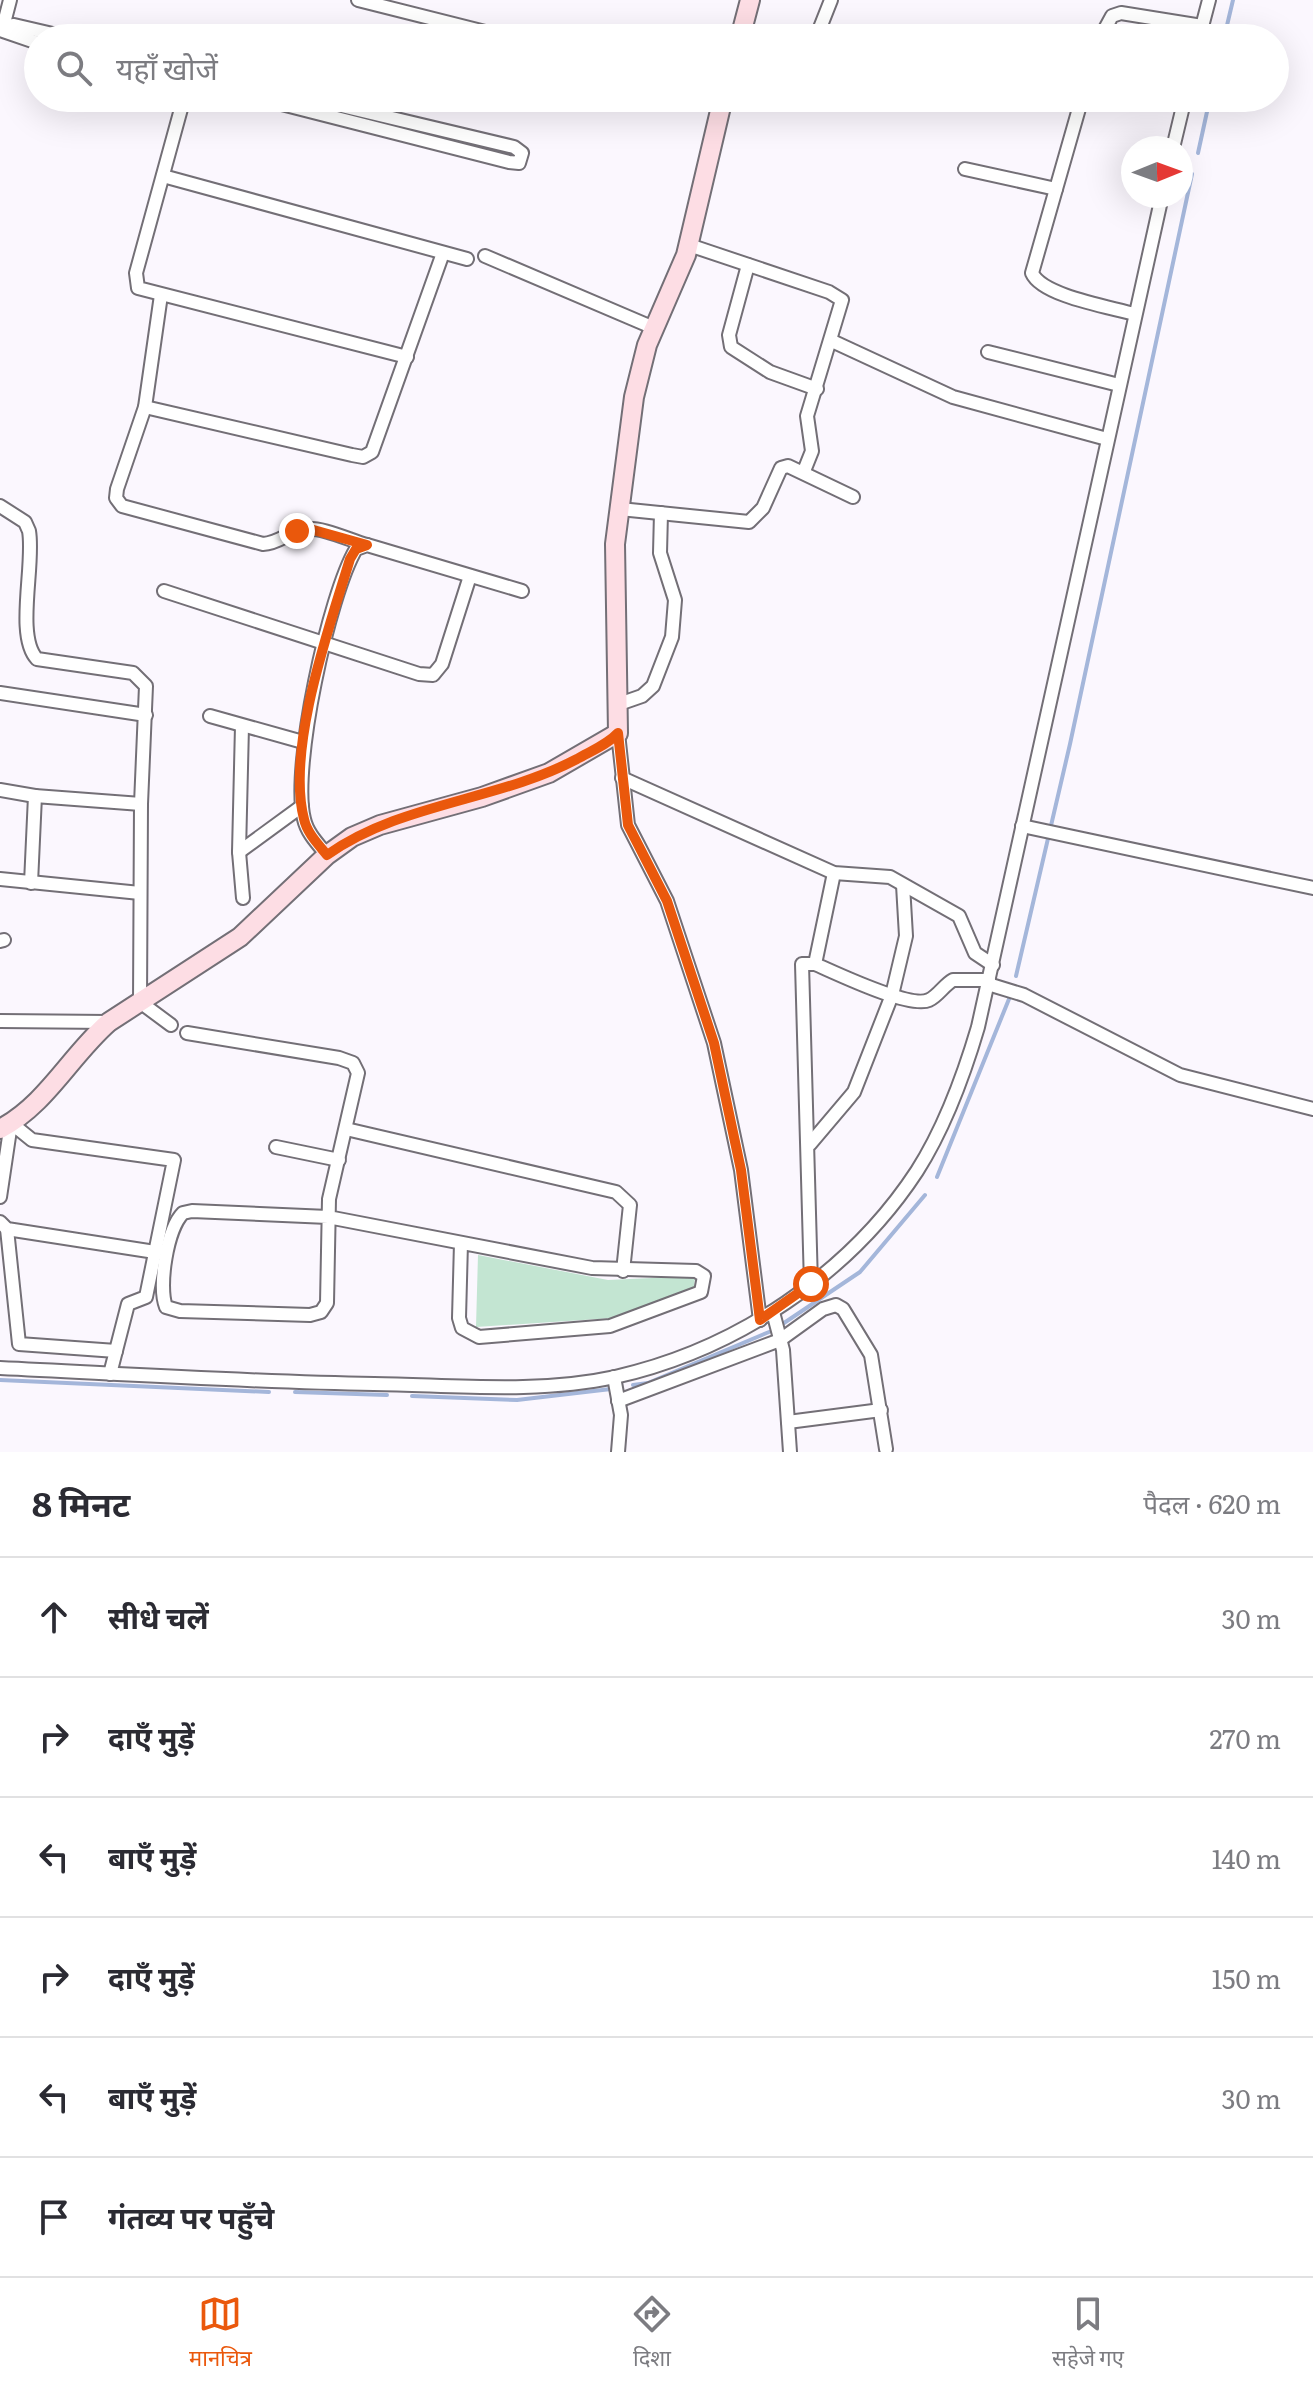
<!DOCTYPE html>
<html lang="hi">
<head>
<meta charset="utf-8">
<style>
	:root { --surface:#fff; --page:#f2f2f3; --text:#2b2b33; --muted:#7c7c81; --line:#e1e1e2; --accent:#ea580c }
	body { margin:0; font-family:Literata,"Noto Sans Devanagari",serif; background:var(--page); color:var(--text) }
	.compass { position:absolute; left:1121px; top:136px; width:72px; height:72px; border-radius:50%; background:var(--surface); box-shadow:0 8px 32px #0002; rotate:89deg }
	.stop { position:absolute; width:24px; height:24px; margin:-18px; border:6px solid #ea580c; border-radius:50%; background:#fff }
	.stop.end { background:#ea580c; border-color:#fff; box-shadow:0 2px 8px #0008 }
	.list { margin:0; padding:0; list-style:none }
	h2 { display:flex; justify-content:space-between; align-items:center; height:104px; margin:0; padding:0 32px; font-size:34px }
	h2 small { font-size:26px; font-weight:400; color:var(--muted) }
	.list li { display:grid; grid-template-columns:52px 1fr auto; gap:24px; align-items:center; box-sizing:border-box; height:120px; padding:0 32px; border-top:2px solid var(--line) }
	.list b { display:block; font-size:30px; white-space:nowrap }
	.list em { font-size:26px; font-style:normal; color:var(--muted) }
	.icon { flex:none; width:44px; height:44px; fill:none; stroke:currentColor; stroke-width:2; stroke-linecap:round; stroke-linejoin:round }
	.map { position:relative; flex:none; width:1313px; height:1452px; overflow:hidden }
	.search { position:absolute; background:var(--surface); box-shadow:0 8px 32px #0002; left:24px; right:24px; top:24px; height:88px; display:flex; align-items:center; gap:20px; box-sizing:border-box; padding:0 28px; border-radius:44px; color:var(--muted); font-size:30px }
	.sheet { height:824px; background:var(--surface) }
	nav { display:flex; justify-content:space-around; align-items:center; box-sizing:border-box; height:112px; border-top:2px solid var(--line); background:var(--surface); font-size:22px; color:var(--muted) }
	nav a { display:grid; justify-items:center; gap:4px }
	nav .on { color:var(--accent) }
	.map>svg:first-child { display:block }
	.green { fill:#c3e5d2 }
	.lines { fill:none; stroke-linecap:round; stroke-linejoin:round }
	.stream { stroke:#a4b6da; stroke-width:4 }
	.street-casing { stroke:#736f76; stroke-width:16 }
	.secondary-casing { stroke:#736f76; stroke-width:22 }
	.street { stroke:#fff; stroke-width:12 }
	.secondary { stroke:#fddde4; stroke-width:18 }
	.route { stroke:#ea580c; stroke-width:10 }
</style>
</head>
<body>
<div class="map">
<svg width="1313" height="1452" viewBox="0 0 1313 1452">
	<rect width="100%" height="100%" fill="#fbf7fe"/>
	<polygon class="green" points="478,1255 608,1280 695,1276 694,1290 613,1318 476,1327"/>
	<g class="lines">
		<g class="stream">
			<polyline points="1224,38 1233,0"/>
			<polyline points="1198,153 1210,98"/>
			<polyline points="1016,976 1070,744 1192,174"/>
			<polyline points="937,1177 1009,999"/>
			<polyline points="784,1323 860,1272 925,1195"/>
			<polyline points="0,1380 269,1392"/>
			<polyline points="633,1385 648,1383 769,1332"/>
			<polyline points="295,1392 387,1395"/>
			<polyline points="412,1396 517,1400 611,1389"/>
		</g>
		<defs>
			<g id="street">
				<polyline points="358,0 509,38"/>
				<polyline points="0,27 14,25 70,38"/>
				<polyline points="3,27 10,0"/>
				<polyline points="0,30 38,43"/>
				<polyline points="816,38 831,0"/>
				<polyline points="1100,38 1112,16 1121,13 1202,26"/>
				<polyline points="1199,38 1209,0"/>
				<polyline points="184,98 136,273 138,288 407,357"/>
				<polyline points="258,98 509,162 519,163 522,153 514,147 308,98"/>
				<path d="M1082,98L1032,273C1042,296 1110,307 1134,314"/>
				<polyline points="1173,148 1185,98"/>
				<polyline points="965,169 1056,189"/>
				<polyline points="163,176 467,259"/>
				<polyline points="689,245 829,292 842,300 807,416 812,451 804,471"/>
				<polyline points="485,256 654,328"/>
				<polyline points="748,265 729,335 731,347 770,372 817,389"/>
				<path d="M161,295L145,407L117,489L116,498L122,506L263,544C280,543 289,531 305,529C323,527 349,540 367,545"/>
				<polyline points="832,341 953,397 1107,439"/>
				<polyline points="988,352 1119,385"/>
				<polyline points="145,407 352,455 363,457 372,452 443,253"/>
				<path d="M0,506L25,522L29,531C35,564 15,636 37,659L133,673L146,686L141,804L140,1002L171,1025"/>
				<polyline points="620,509 749,522 763,508 781,468 788,466 853,497"/>
				<polyline points="164,591 419,674 433,675 442,664 470,576"/>
				<polyline points="0,693 146,715"/>
				<polyline points="619,704 642,696 653,686 672,637 675,600 660,553 661,513"/>
				<polyline points="210,716 303,742"/>
				<polyline points="242,726 239,852 243,898"/>
				<polyline points="618,733 628,825 667,901 714,1043 741,1170 760,1320"/>
				<polyline points="622,778 834,873 890,877 959,916 975,953 993,965"/>
				<polyline points="0,790 35,796"/>
				<polyline points="1022,826 1313,888"/>
				<polyline points="239,852 302,806"/>
				<path d="M327,855C318,844 307,833 304,819C291,768 329,594 356,549L367,545L522,591"/>
				<polyline points="0,879 140,893"/>
				<polyline points="31,883 35,796 141,804"/>
				<polyline points="0,941 4,940"/>
				<polyline points="815,964 834,873"/>
				<polyline points="988,984 1024,995 1180,1075 1313,1109"/>
				<polyline points="0,1021 109,1022"/>
				<path d="M187,1033L339,1058L353,1063L358,1073L329,1199L327,1303L321,1312L310,1315L180,1311L166,1307C158,1286 167,1229 183,1213L192,1211L328,1217L592,1268L696,1271L704,1276L701,1292L610,1326L479,1337L462,1328L459,1318L461,1243"/>
				<polyline points="346,1129 616,1192 630,1205 623,1271"/>
				<polyline points="810,1144 854,1092 892,995 906,936 903,885"/>
				<polyline points="276,1147 339,1160"/>
				<polyline points="0,1197 11,1123 32,1140 174,1160 146,1297 128,1304 110,1374"/>
				<polyline points="0,1222 7,1229 155,1252"/>
				<polyline points="7,1229 19,1344 116,1351"/>
				<path d="M811,1284L802,964H815C836,973 910,1009 929,1000C938,996 944,985 953,980H989"/>
				<polyline points="773,1312 783,1350 790,1452"/>
				<path d="M0,1368C125,1374 249,1382 374,1384C453,1385 537,1394 615,1377C735,1350 849,1275 917,1171C945,1127 963,1078 978,1027L1162,196"/>
				<polyline points="614,1377 621,1415 618,1452"/>
				<polyline points="618,1401 780,1340 823,1309 836,1305 843,1309 871,1355 886,1449"/>
				<polyline points="788,1422 881,1410"/>
			</g>
			<g id="secondary">
				<polyline points="740,38 750,0"/>
				<path d="M0,1129C47,1104 70,1056 109,1022L240,937L327,855L352,837L380,825L482,797L549,773L618,733L615,544L634,397L647,345L686,255L723,98"/>
			</g>
		</defs>
		<use href="#street" class="street-casing"/>
		<use href="#secondary" class="secondary-casing"/>
		<use href="#street" class="street"/>
		<use href="#secondary" class="secondary"/>
	</g>
	<g class="lines">
		<path class="route" d="M297,531L310,529L367,545L356,549L350,559C329,628 286,749 304,819C307,833 318,844 327,855C400,803 497,801 577,759C591,751 607,745 618,733L628,825L667,901L714,1043L741,1170L760,1320L811,1284"/>
	</g>
</svg>
<svg class="compass" viewBox="-18 -18 36 36"><path d="M0-13l5 13h-10z" fill="#e53935"/><path d="M0 13l5-13h-10z" fill="#7c7c81"/></svg>
<div class="stop" style="left:811px;top:1284px"></div>
<div class="stop end" style="left:297px;top:531px"></div>
<div class="search"><svg class="icon" aria-label="search" viewBox="0 0 24 24"><circle cx="10" cy="10" r="6"/><path d="M15 15l6 6"/></svg>यहाँ खोजें</div>
</div>
<section class="sheet">
<h2>8 मिनट<small>पैदल · 620 m</small></h2>
<ul class="list">
<li><svg class="icon" aria-label="ahead" viewBox="0 0 24 24"><path d="M12 20V5M6 11l6-6 6 6"/></svg><div><b>सीधे चलें</b></div><em>30 m</em></li>
<li><svg class="icon" aria-label="right" viewBox="0 0 24 24"><path d="M7 20v-9h11M14 6l5 5-5 5"/></svg><div><b>दाएँ मुड़ें</b></div><em>270 m</em></li>
<li><svg class="icon" aria-label="left" viewBox="0 0 24 24"><path d="M17 20v-9H6M10 6l-5 5 5 5"/></svg><div><b>बाएँ मुड़ें</b></div><em>140 m</em></li>
<li><svg class="icon" aria-label="right" viewBox="0 0 24 24"><path d="M7 20v-9h11M14 6l5 5-5 5"/></svg><div><b>दाएँ मुड़ें</b></div><em>150 m</em></li>
<li><svg class="icon" aria-label="left" viewBox="0 0 24 24"><path d="M17 20v-9H6M10 6l-5 5 5 5"/></svg><div><b>बाएँ मुड़ें</b></div><em>30 m</em></li>
<li><svg class="icon" aria-label="arrive" viewBox="0 0 24 24"><path d="M6 21V4h12l-3 4 3 4H6"/></svg><div><b>गंतव्य पर पहुँचे</b></div></li>
</ul>
</section>
<nav>
<a class="on"><svg class="icon" aria-label="map" viewBox="0 0 24 24"><path d="M3 6l6-2 6 2 6-2v14l-6 2-6-2-6 2zM9 4v14M15 6v14"/></svg>मानचित्र</a>
<a><svg class="icon" aria-label="directions" viewBox="0 0 24 24"><path d="M12 3l9 9-9 9-9-9zM9 14v-3h6M13 9l2 2-2 2"/></svg>दिशा</a>
<a><svg class="icon" aria-label="saved" viewBox="0 0 24 24"><path d="M7 4h10v16l-5-4-5 4z"/></svg>सहेजे गए</a>
</nav>
</body>
</html>
